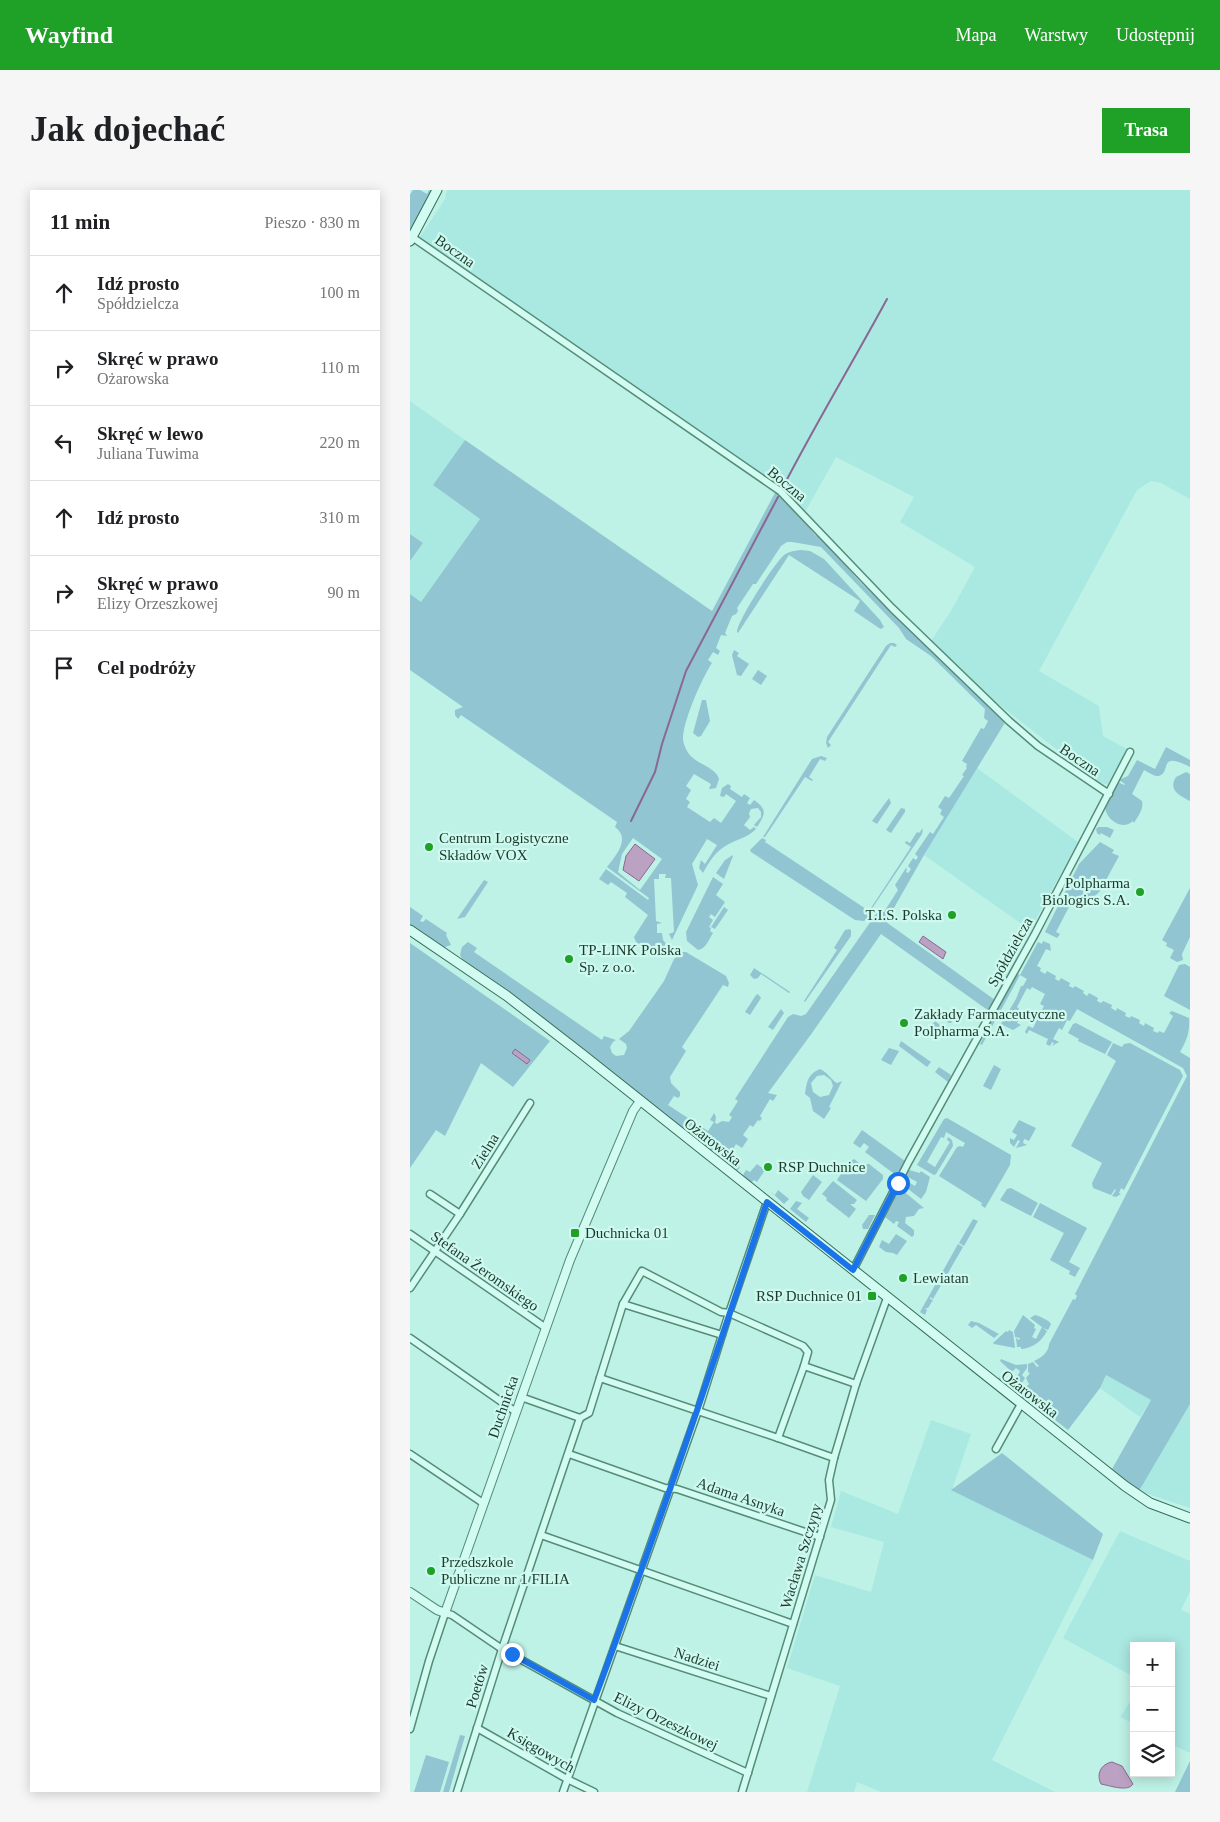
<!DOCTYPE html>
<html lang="pl">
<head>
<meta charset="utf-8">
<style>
	:root { --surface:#fff; --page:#f6f6f6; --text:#202124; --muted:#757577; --line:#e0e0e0; --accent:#1fa027 }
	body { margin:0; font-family:Georgia,serif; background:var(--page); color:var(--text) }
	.controls { position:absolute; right:15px; bottom:15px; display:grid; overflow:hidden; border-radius:0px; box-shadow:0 2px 12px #0003 }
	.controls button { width:45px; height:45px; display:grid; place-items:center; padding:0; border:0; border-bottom:1px solid var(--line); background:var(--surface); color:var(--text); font:25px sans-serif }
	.stop { position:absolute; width:15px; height:15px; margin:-11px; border:4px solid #1a73e8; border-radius:50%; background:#fff }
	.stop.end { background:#1a73e8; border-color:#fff; box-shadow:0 1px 5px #0008 }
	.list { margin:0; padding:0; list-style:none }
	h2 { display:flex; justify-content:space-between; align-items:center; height:65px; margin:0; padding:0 20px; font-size:21px }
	h2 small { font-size:16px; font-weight:400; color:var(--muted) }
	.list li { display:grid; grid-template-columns:32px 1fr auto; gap:15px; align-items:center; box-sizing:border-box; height:75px; padding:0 20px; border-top:1px solid var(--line) }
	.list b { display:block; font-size:19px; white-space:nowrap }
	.list p { margin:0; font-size:16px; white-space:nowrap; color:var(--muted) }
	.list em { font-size:16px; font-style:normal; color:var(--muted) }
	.icon { flex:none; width:28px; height:28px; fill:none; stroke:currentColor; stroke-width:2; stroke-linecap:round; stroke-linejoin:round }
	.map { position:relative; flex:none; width:780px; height:1602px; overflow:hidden; border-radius:0px }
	header { display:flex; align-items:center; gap:30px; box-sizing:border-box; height:70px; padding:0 25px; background:var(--accent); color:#fff }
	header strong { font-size:24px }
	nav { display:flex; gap:28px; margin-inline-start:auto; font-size:18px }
	.intro { display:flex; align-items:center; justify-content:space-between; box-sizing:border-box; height:120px; padding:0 30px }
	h1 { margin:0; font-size:35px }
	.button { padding:12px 22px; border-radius:0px; background:var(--accent); color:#fff; font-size:18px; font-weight:700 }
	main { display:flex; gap:30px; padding:0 30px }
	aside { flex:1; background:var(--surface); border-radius:0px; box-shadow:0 2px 12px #0003 }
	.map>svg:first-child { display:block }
	.farmland { fill:#aae8e2 }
	.green { fill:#91c5d1; fill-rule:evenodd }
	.water { fill:#bba2c3; stroke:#8a6891 }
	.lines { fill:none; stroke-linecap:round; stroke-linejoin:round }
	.stream { stroke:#8a6891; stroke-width:2 }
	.minor-casing { stroke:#558c76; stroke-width:9 }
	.tertiary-casing { stroke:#558c76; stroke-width:10 }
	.secondary-casing { stroke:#386d56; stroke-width:11 }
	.minor { stroke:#d2fcf2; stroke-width:6 }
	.tertiary { stroke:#d2fcf2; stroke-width:8 }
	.secondary { stroke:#d2fcf2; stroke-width:9 }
	.route { stroke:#1a73e8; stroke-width:6 }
	.poi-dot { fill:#1fa027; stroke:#cef9ef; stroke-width:2 }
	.labels { text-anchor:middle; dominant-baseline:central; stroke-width:4.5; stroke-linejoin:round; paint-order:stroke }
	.street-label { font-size:15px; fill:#1b3a2c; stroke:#cef9ef }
	.poi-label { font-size:15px; fill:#1b3a2c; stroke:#cef9ef; text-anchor:start }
</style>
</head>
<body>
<header>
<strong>Wayfind</strong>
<nav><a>Mapa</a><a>Warstwy</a><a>Udostępnij</a></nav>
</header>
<div class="intro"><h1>Jak dojechać</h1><a class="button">Trasa</a></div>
<main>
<aside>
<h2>11 min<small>Pieszo · 830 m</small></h2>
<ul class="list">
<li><svg class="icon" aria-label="ahead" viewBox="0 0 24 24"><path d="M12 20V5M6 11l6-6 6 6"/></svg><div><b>Idź prosto</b><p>Spółdzielcza</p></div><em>100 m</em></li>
<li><svg class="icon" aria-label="right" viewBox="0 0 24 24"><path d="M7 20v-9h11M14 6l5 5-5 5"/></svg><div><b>Skręć w prawo</b><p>Ożarowska</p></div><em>110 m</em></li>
<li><svg class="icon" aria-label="left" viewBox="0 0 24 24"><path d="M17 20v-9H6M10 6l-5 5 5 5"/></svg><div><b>Skręć w lewo</b><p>Juliana Tuwima</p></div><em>220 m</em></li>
<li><svg class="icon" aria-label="ahead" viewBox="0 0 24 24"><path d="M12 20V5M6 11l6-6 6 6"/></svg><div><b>Idź prosto</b></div><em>310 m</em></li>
<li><svg class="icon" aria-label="right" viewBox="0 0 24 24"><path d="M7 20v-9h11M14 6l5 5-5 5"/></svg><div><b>Skręć w prawo</b><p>Elizy Orzeszkowej</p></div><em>90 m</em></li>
<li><svg class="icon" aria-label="arrive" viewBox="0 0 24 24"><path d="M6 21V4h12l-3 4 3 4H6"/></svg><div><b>Cel podróży</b></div></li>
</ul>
</aside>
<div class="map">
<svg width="780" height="1602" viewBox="0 0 780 1602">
	<rect width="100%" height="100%" fill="#bef2e6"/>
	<g class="farmland">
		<polygon points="37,0 780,0 780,309 751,293 741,291 727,300 629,481 689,516 693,546 717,559 697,595 686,590 582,509 521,451 541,421 565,377 490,332 504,307 426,267 395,322 372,299 10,47 35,9"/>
		<polygon points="0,211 55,250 23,295 70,329 11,412 0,404 0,371 13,353 0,344"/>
		<polygon points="567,578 668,652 620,740 514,665"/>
		<polygon points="696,1185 741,1210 730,1227 690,1198"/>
		<polygon points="780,1214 780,1318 729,1301"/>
		<polygon points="521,1230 561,1244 542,1300 683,1370 582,1570 645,1602 471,1602 447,1592 444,1602 397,1602 430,1496 377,1478 405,1385 461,1402 474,1352 421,1337 431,1301 488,1324"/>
		<polygon points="710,1341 780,1371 780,1401 771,1420 780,1424 780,1563 761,1554 761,1456 724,1456 724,1487 653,1448"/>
		<polygon points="724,1506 724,1534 710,1527"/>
	</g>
	<g class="green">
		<polygon points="3,0 10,0 17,4 19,0 22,0 0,43 0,5"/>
		<path d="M55,250L302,421L366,301L380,313L405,345L411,348L451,393L596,531L514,665L476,732L585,810L579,821L471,744L402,843L358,903L367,905L363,911L360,909L350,926L352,928L350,931L348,930L343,937L340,935L333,945L338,949L332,958L326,954L318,967L330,977L328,980H325L312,969L313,966L306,960H298L286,948L55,774L50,765L52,757L58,752L67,758L64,762L192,850L194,846L206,850L203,852L200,857L202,863L206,866L214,865L217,858L216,854L209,849L219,841L254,791L264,769L271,762H276L316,786L319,793L318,797L313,795L272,857L276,861L260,887L261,893L270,902V906L268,908L264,906L258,915L298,941L304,932L300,930L304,923L306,927L305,933L307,934L312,931L319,932L322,927L319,925L328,911L325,909L378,827L383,824L391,826L396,824L468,721L474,722L488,700L485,695L496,678L497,679L496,682L498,683L501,679L498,676L503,668L506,670L508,667L505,664L520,642L523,644L534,627L530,624L532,620L528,617L535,606L539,608L554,586L552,585L557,578L556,577L557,574L552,571L571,538L574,539L578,531L574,528L575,519L521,466L496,449L489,438L411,357L382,352H377L371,356L346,394H343L327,418L328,421L326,424L322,426L315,443L317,446L311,445L306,458L310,461L308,465L303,462L298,470L302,473C292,488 272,533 273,550C274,556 278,564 282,567C290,575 306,578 309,589L306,598L300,599H299L301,594L284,584L276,596L281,600L276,609L280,612L277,617L300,632L304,628L311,633L326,611L316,604L314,607L310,606L312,598L318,594L321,596L320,599L332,607L334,604L340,608L337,613L340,615L344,610C358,620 355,624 347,637L344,635L351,627V622L348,618L341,619L339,623L340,627L334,635L340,640L344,637L346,639C337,648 327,649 317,655C305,662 299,672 293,683L289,678L291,670L295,674L307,655L297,649L282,674L288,695L262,750L259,744L264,742L261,688H255L256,684H249V689H244L246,731L252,733L247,734V743H252L253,750L259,757L249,762L241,759L240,761L226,752L224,747L238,725L215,707L217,703L201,692L198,695L189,689L196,679L238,710L239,708L197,677C206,665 221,649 205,637L207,632L51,525L48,529L45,525V520L53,517L0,480V404L11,412L70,329L23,295ZM223,648L252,669L230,700L208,682L212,664Z"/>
		<polygon points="0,344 13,353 0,371"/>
		<path d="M391,360L400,361L414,369L470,430L474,437L471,439L469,438L444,421L450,411L379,365L328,443L327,442C327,431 364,374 373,366C379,361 384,361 391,360Z"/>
		<polygon points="480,453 484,453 487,455 485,457 481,455 418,552 421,555 418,558 416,553 417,547 476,456"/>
		<polygon points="324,460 329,463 327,466 339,474 331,486 327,485 322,465"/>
		<polygon points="348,480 357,486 351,495 342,489"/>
		<polygon points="292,510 296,510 300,531 291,546 288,547 283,543"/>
		<path d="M756,557L780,570V577C747,560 762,582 749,586C745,587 738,582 734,580L722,604L732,611C734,619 728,626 724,633L723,631C712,641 697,630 695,618L708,592L714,595L715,594L709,590L718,586L727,570L745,579Z"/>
		<polygon points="411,566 417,568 415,571 410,569 399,587 403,590 402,591 395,587 355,647 353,647 402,569"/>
		<path d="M776,582L780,584V611C769,605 758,600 766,587Z"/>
		<polygon points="479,608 481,613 467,634 462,631"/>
		<polygon points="491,618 495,619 495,622 481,643 476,640"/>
		<polygon points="688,637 697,637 704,640 700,648 691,643 690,645 687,643 686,639"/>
		<polygon points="513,638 512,644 461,720 461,725 454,731 445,730 341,662 340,660 352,648 356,650 355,652 459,721 501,657 495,653 496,651 500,653 507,642 509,643"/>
		<polygon points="690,652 704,660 702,663 709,666 690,701 686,705 668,711 664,717 660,715 646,742 650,744 647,748 635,742 669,674"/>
		<polygon points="323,665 323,666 314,689 306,683 315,670"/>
		<path d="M303,687L313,694L306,705L315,712L305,727L301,724L299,727L303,730L299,737L301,738L300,741L303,743C299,749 296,759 288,760L277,751L276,742Z"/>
		<polygon points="74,690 78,692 55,727 47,729"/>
		<polygon points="780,698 780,747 772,764 773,770 767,772 760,768 764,760 756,756 757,753 752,750"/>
		<polygon points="0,717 13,726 10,731 13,732 16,729 37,743 36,745 41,755 35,757 30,756 0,735"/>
		<polygon points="314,717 318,720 305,739 301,737"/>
		<polygon points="439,739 441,740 441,746 395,812 394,811 427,760 424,758 435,740"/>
		<path d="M626,749L608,784L610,785L628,752L632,754L633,751L640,754L641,761L636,759L627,776L631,778L630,781L635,784L637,781L646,786L645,789L649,791L651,788L660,793L659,796L663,798L665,796L674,801L673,803L677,806L679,803L688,808L687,811L691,813L693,811L702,815L701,818L706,821L707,818L716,823L715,826L720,828L721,826L730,830L729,833L734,836L735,833L744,838L743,841L748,843L749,841L754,843L763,826L759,823L762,821L779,828C780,841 777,850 770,862L780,868V1214L729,1301L702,1279L741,1210L696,1185L690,1198L658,1240L616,1207L614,1211L590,1194L589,1189L590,1186L601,1195L606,1189L610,1181L606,1178L602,1182L590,1171L591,1169L606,1175L617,1174V1178L612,1185L615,1188L612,1193L616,1197L619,1194L616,1188L620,1183L618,1182V1174L623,1172L627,1177L629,1176L624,1171C631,1168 639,1162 639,1154L663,1109L665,1110L667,1106L665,1104L777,886L773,878L667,819L660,831L657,830L652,840L649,838L643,849L649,852L642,856L644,853L642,852L640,856L636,854L638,849L619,840L617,844L615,842L618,836L623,838L634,816L630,814L635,804L622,797L620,800L617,798L607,817L609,819L608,822L617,826L615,829L610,827L607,833L611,835L603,840L591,834L606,809L611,796H613L617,789L610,785L572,855L570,854L579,837L578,836L623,752Z"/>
		<polygon points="0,753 140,851 103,897 71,873 35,946 26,940 0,978"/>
		<polygon points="775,774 780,777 780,820 754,806 769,775"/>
		<polygon points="344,778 380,802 379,803 351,784 348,788 344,789 340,785"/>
		<polygon points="348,804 351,808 340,825 335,822 346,805"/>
		<polygon points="371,819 374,823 363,840 358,837"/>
		<polygon points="534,820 540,824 544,824 545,827 541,833 539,833 529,825"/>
		<polygon points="525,831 536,840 533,845 520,838"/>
		<polygon points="666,833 702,852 695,864 668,851 669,849 658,843 663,834"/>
		<polygon points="491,851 521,872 517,877 489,856"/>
		<polygon points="703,853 712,857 714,854 720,853 770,880 773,886 714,1000 711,998 709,1003 711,1004 706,1007 702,1006 706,1000 705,999 701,1005 683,998 682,993 692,973 661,956 706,871 697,865"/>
		<polygon points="479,858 489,861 481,875 471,870"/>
		<polygon points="584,875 591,879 581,900 573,896"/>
		<polygon points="529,877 541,885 538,892 525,882"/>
		<path d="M410,879C419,883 421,890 427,893L432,891L419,917L421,918L414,929L403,921L400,908L395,904C397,891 398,884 410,879ZM414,885L421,890L423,896L419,905L410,907L403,902L401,893L407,886Z"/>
		<polygon points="537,928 601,965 600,975 575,1018 571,1015 572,1013 529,986 547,957 550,956 553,957 555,953 536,942 534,948 531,947 517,972 525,977 540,952 537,950 538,947 542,950 543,956 526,984 524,985 507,975 534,929"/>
		<polygon points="609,930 626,938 619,951 614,949 613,953 617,955 606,958 610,951 608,950 604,957 600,953 600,948 604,950 607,945 602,942"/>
		<polygon points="452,940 495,971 487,986 455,962 459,957 454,953 450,958 443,953"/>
		<polygon points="444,969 454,977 457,974 459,974 473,985 473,989 456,1011 427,990 439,972"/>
		<polygon points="347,974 355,980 347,992 344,990 341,993 333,985 336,980 340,982"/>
		<polygon points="499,980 510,983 511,981 520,987 516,1002 511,1009 497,998 500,993 505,996 507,992 496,986"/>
		<polygon points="403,985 412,992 399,1010 393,1006 391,1002"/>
		<polygon points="423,991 447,1010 444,1014 440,1014 446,1019 439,1028 416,1010 417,1008 412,1004"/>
		<polygon points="601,998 628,1013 621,1026 590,1010 597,999"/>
		<polygon points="489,999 492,1000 514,1018 509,1019 504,1026 496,1027 495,1033 504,1040 504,1045 502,1047 487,1036 489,1032 486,1031 484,1034 475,1027"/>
		<polygon points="359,1000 365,1005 368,1000 379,1009 374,1014"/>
		<polygon points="386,1011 392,1013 387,1019 399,1028 396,1032 380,1019"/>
		<polygon points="630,1013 677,1038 659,1072 670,1078 665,1087 659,1084 660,1081 640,1070 654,1043 623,1027"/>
		<polygon points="459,1025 465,1025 458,1039 453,1039 452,1035"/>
		<polygon points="563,1029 568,1031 554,1056 549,1053"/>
		<polygon points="486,1044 497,1051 487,1065 483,1063 476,1062 469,1057 472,1050 479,1054"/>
		<polygon points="548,1054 553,1057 523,1109 520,1107 520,1109 523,1110 518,1118 515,1118 517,1120 515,1125 510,1122"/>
		<path d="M613,1125L625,1135L624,1138L626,1139L622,1147L626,1149L632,1137L620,1128L625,1125C629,1126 639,1130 641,1134L638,1140L633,1138L637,1141C631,1152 623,1158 611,1159V1157H607L606,1148L609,1150L610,1148L605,1147L604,1141Z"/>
		<polygon points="561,1131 569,1133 589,1144 584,1148 566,1135 562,1138 558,1135"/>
		<polygon points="599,1140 603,1142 605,1158 584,1154 583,1153 596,1141 598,1142"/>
		<polygon points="592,1263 693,1344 683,1370 541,1300"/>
		<polygon points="50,1545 55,1546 39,1602 33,1602"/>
		<polygon points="16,1565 39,1572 30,1602 4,1602"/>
		<polygon points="780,1571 780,1602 765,1602"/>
	</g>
	<g class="water">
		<polygon points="225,654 245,669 229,691 213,680 216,666"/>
		<polygon points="513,746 536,762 533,769 509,752"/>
		<polygon points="105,859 120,870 117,874 102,863"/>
		<path d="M702,1572L712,1576L723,1594C718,1602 701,1596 691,1594C686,1584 691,1574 702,1572Z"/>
	</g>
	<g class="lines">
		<g class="stream">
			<path d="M373,297C406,233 443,172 477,109"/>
			<polyline points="221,631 245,582 252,554 276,481 368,307"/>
		</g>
		<defs>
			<g id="minor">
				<polyline points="2,47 370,301 482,418 599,531 628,556 699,604"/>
				<polyline points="20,1004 50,1024"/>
				<polyline points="0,1044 136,1138"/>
				<polyline points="443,1080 499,971 625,744 720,562"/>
				<polyline points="0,1098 50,1024 120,913"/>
				<polyline points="213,1114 312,1145"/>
				<polyline points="0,1148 106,1222"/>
				<polyline points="190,1188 368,1248 424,1268"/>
				<polyline points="111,1207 170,1228 179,1223 213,1114 232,1081 311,1122 319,1123 393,1156 398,1162 394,1176 446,1194"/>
				<polyline points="368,1248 394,1176"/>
				<polyline points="586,1259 611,1214"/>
				<polyline points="0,1264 73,1313"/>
				<polyline points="159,1264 255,1298 267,1299 410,1347"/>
				<polyline points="131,1345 383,1434"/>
				<polyline points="205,1456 361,1506"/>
				<polyline points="67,1538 157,1589 184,1602"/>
				<polyline points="0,1539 19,1471 35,1423 42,1425 92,1459 207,1523 338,1583"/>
				<polyline points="47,1602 92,1459 170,1228"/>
				<polyline points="153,1602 288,1221 319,1123 357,1012"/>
				<polyline points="332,1602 421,1310 419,1290 424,1268 446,1194 477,1108"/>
			</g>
			<polyline id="tertiary" points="0,1402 27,1420 35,1423 160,1070 223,921 230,911"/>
			<g id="secondary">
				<polyline points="0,51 27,0"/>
				<polyline points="0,740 97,806 172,864 715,1296 740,1313 780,1328"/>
			</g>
		</defs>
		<use href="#minor" class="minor-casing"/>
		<use href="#tertiary" class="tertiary-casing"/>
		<use href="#secondary" class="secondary-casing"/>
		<use href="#minor" class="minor"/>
		<use href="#tertiary" class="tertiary"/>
		<use href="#secondary" class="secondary"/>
	</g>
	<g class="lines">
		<path class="route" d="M102,1464L184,1510C201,1466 216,1422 232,1378C276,1257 316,1134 357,1012L443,1080L488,993"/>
	</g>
	<g class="poi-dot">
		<circle cx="19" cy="657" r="5"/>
		<circle cx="730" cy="702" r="5"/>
		<circle cx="542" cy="725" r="5"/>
		<circle cx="159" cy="769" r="5"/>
		<circle cx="494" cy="833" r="5"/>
		<circle cx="358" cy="977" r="5"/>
		<rect x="160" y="1038" width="10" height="10" rx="2.5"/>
		<circle cx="493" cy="1088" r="5"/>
		<rect x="457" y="1101" width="10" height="10" rx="2.5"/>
		<circle cx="21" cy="1381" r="5"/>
	</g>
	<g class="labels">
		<g class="street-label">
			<text transform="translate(45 61) rotate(35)">Boczna</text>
			<text transform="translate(377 294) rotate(40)">Boczna</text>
			<text transform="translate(670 570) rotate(34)">Boczna</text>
			<text transform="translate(600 762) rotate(-61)">Spółdzielcza</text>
			<text transform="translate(303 952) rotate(38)">Ożarowska</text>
			<text transform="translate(75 961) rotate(-58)">Zielna</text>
			<text transform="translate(75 1081) rotate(35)">Stefana Żeromskiego</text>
			<text transform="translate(620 1204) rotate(38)">Ożarowska</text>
			<text transform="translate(93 1217) rotate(-71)">Duchnicka</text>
			<text transform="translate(331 1307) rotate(19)">Adama Asnyka</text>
			<text transform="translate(391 1366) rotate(-73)">Wacława Szczypy</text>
			<text transform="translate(287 1469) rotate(18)">Nadziei</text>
			<text transform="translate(67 1496) rotate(-73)">Poetów</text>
			<text transform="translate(256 1531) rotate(26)">Elizy Orzeszkowej</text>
			<text transform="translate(131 1560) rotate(30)">Księgowych</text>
		</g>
		<g class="poi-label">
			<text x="29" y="648">Centrum Logistyczne<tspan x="29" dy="17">Składów VOX</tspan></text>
			<text x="720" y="693" text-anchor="end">Polpharma<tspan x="720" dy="17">Biologics S.A.</tspan></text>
			<text x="532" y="725" text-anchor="end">T.I.S. Polska</text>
			<text x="169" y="760">TP-LINK Polska<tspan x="169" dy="17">Sp. z o.o.</tspan></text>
			<text x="504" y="824">Zakłady Farmaceutyczne<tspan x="504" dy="17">Polpharma S.A.</tspan></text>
			<text x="368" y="977">RSP Duchnice</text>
			<text x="175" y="1043">Duchnicka 01</text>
			<text x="503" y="1088">Lewiatan</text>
			<text x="452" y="1106" text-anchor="end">RSP Duchnice 01</text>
			<text x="31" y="1372">Przedszkole<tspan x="31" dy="17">Publiczne nr 1 FILIA</tspan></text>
		</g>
	</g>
</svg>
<div class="controls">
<button>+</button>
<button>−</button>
<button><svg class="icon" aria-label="layers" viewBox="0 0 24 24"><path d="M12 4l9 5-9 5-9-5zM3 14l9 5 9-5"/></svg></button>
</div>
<div class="stop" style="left:488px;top:993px"></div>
<div class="stop end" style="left:102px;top:1464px"></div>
</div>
</main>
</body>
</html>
